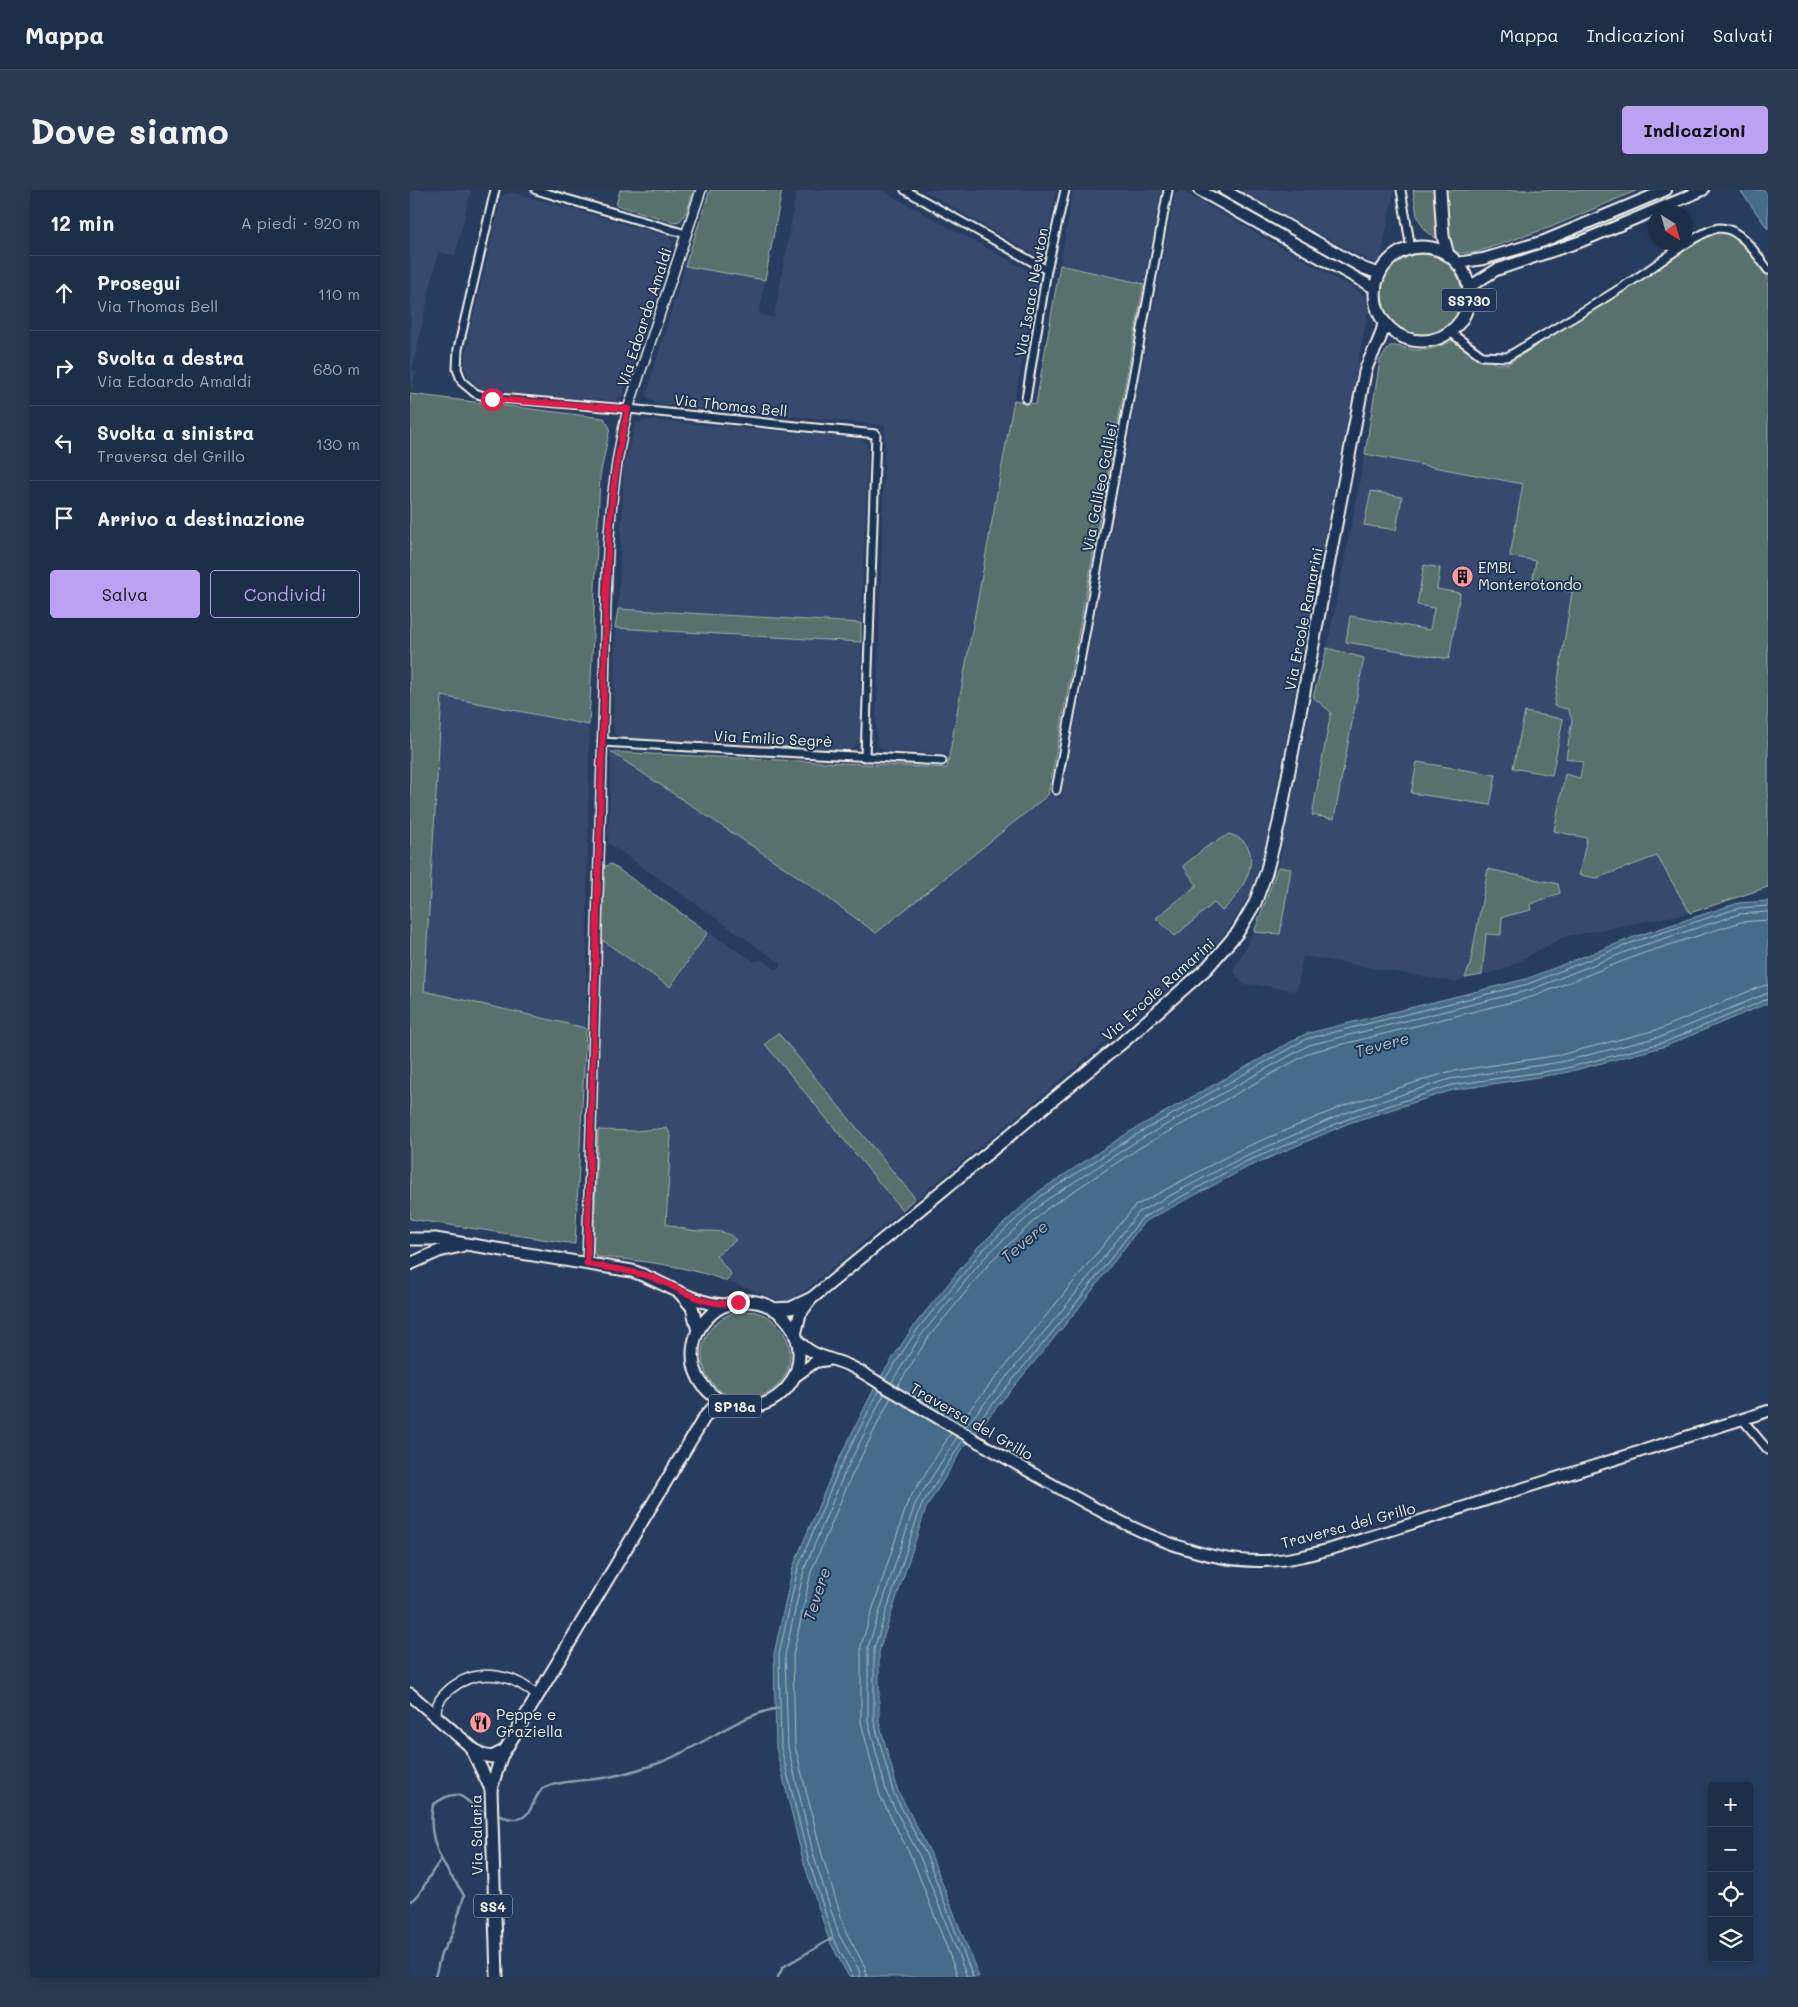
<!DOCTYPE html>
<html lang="it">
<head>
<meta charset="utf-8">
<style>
	:root { --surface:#1d2e48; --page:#2a3a52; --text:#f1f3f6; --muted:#a0a8b4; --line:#3b4a60; --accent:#bca0f2 }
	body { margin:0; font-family:Mali,sans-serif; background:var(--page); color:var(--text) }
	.controls { position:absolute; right:15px; bottom:15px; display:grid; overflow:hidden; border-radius:5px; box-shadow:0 2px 8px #0003 }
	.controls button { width:45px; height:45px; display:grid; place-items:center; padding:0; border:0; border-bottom:1px solid var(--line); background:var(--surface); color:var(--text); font:25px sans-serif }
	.compass { position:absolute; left:1238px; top:15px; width:45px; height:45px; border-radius:50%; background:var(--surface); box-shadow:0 2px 8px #0003; rotate:143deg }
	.stop { position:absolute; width:15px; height:15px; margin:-11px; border:4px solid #e11d48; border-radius:50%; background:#fff }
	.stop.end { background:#e11d48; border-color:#fff; box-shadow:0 1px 5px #0008 }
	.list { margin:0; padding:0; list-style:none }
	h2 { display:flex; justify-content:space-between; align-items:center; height:65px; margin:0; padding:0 20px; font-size:21px }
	h2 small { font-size:16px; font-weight:400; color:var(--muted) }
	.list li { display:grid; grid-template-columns:32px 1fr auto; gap:15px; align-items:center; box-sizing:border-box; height:75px; padding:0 20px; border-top:1px solid var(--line) }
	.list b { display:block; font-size:19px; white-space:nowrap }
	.list p { margin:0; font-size:16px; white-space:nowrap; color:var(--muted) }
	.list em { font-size:16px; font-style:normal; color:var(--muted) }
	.actions { display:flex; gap:10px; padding:15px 20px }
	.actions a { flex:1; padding:11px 0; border:1px solid var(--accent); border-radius:5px; text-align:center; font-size:18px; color:var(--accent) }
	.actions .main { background:var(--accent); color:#111 }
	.icon { flex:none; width:28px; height:28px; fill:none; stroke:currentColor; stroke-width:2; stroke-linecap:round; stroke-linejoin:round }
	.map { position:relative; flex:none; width:1358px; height:1787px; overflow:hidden; border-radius:5px }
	header { display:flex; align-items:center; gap:30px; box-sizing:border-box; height:70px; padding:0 25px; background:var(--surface); border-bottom:1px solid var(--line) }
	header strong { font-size:24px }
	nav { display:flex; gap:28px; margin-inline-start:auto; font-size:18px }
	.intro { display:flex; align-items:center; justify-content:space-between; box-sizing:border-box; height:120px; padding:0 30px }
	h1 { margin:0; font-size:35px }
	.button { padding:12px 22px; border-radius:5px; background:var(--accent); color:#111; font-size:18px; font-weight:700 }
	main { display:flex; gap:30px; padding:0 30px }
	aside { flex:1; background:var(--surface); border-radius:5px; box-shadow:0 2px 8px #0003 }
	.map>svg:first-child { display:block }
	.built { fill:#374a6e }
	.green { fill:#59716d; stroke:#a6b1aa }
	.water { fill:#446d8b; stroke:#8aa2b0 }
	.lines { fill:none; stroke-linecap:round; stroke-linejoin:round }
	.shore { stroke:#aebcc3; stroke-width:1 }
	.stream { stroke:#8aa2b0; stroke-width:2.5 }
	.minor-casing { stroke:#f4f1e8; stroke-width:11 }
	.tertiary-casing { stroke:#f4f1e8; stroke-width:12 }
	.secondary-casing { stroke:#f4f1e8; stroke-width:14 }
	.primary-casing { stroke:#f4f1e8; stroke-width:15 }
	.minor { stroke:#1d3557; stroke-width:7 }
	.tertiary { stroke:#1d3557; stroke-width:9 }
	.secondary { stroke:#1d3557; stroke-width:10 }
	.primary { stroke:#1d3557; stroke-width:11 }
	.route { stroke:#e11d48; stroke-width:6 }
	.labels { text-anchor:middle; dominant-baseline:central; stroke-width:4; stroke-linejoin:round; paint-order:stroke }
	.shield { fill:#1d3557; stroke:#b4b9bc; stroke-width:1 }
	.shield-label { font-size:14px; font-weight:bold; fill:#f4f1e8 }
	.street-label { font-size:15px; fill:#f4f1e8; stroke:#1d3557 }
	.poi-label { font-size:15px; fill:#f4f1e8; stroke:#1d3557; text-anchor:start }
	.water-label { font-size:16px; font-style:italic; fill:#b6c3c7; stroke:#1d3557 }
</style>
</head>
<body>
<header>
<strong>Mappa</strong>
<nav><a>Mappa</a><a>Indicazioni</a><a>Salvati</a></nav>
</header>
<div class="intro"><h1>Dove siamo</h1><a class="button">Indicazioni</a></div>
<main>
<aside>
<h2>12 min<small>A piedi · 920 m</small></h2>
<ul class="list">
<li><svg class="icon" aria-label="ahead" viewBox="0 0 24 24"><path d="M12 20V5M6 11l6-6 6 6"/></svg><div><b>Prosegui</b><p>Via Thomas Bell</p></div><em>110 m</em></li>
<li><svg class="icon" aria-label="right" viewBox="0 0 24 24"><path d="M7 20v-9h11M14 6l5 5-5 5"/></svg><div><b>Svolta a destra</b><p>Via Edoardo Amaldi</p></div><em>680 m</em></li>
<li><svg class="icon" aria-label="left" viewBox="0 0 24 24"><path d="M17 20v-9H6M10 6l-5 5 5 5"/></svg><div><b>Svolta a sinistra</b><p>Traversa del Grillo</p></div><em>130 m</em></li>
<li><svg class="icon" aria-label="arrive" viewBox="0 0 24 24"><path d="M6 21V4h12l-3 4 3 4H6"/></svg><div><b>Arrivo a destinazione</b></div></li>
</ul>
<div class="actions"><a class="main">Salva</a><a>Condividi</a></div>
</aside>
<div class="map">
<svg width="1358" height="1787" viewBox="0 0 1358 1787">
	<rect width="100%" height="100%" fill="#273d60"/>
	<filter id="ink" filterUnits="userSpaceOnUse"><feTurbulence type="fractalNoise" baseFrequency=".02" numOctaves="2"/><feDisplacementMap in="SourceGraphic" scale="10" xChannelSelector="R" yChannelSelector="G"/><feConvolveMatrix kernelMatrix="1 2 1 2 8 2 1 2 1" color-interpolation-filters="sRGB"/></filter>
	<g filter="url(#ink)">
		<g class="built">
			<polygon points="0,0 61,0 45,65 28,62 2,180 6,182 1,204"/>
			<polygon points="387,0 471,0 629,87 602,221 540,564 475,561 466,554 475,235 250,214 244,213 236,205 275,76 355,90 349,124 364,128"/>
			<polygon points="513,0 646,0 634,62 629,65 624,64"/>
			<polygon points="663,0 751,0 734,94 650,75"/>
			<polygon points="830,0 984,0 969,76 847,10"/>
			<polygon points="772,1 950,102 956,108 958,120 854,662 838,708 817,740 795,767 640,899 378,1114 297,1083 219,1069 226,940 188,940 192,750 260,797 298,742 345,772 352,770 367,780 372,774 198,653 201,562 396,692 466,743 638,605 651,608 765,3"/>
			<polygon points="101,2 257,46 262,51 262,56 213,204 206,211 80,201 72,199 59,188 54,176 60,140 92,6"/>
			<polygon points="239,230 449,248 455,252 458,258 451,433 208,419 214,276 226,233"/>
			<polygon points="955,264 1113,294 1101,366 1126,371 1122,394 1162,401 1144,516 1158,519 1162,530 1156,568 1173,572 1170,588 1155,585 1152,605 1178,647 1169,685 1187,688 1250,665 1280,723 1153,747 1095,779 1072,785 1076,744 1092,727 1121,720 1120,714 1078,679 1060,776 1055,788 1046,792 893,766 887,801 842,794 834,795 823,781 844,742 870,744 881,679 868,677 903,507 921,522 902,625 954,468 917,458"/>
			<polygon points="205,438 451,452 449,552 443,558 436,561 209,548 204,543 203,533"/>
			<polygon points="32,506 179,535 176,838 14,801"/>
		</g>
		<g class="green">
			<polygon points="210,0 284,0 276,23 270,31 263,32 206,15"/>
			<polygon points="300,0 372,0 355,90 275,76"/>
			<polygon points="1003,0 1228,0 1141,37 1064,63 1048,63 1015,41 1007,25"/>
			<path d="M1321,39L1358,79V697L1280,723L1247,666L1187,688L1169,685L1177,648L1144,641L1155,584L1170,588L1173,572L1156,568L1162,530L1158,519L1144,516L1162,402L1122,394L1126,371L1100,366L1113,294L955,264L970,170L980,156C990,155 998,160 1008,160C1023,161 1033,154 1047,150L1086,174H1098L1296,45Z"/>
			<circle cx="1011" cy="105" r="41"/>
			<polygon points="650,75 734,94 638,605 466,743 396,692 201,562 537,578 604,210 626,214"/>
			<polygon points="0,204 194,228 200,238 190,286 179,535 32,506 14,801 176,838 165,1054 0,1029"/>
			<polygon points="961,301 992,307 986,340 954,335"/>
			<polygon points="1014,375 1030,378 1027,399 1050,403 1039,469 936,452 940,426 1020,440 1024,418 1007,415"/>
			<polygon points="208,419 451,433 451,452 205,438"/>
			<polygon points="917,458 954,468 924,629 902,625 921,522 903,507"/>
			<polygon points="1115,522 1153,529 1142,585 1103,578"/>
			<polygon points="1007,572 1086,585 1080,615 1001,603"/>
			<path d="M819,644C860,655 834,703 812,721L804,713L765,746L746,728L787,695L773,676L795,658Z"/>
			<polygon points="201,674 298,742 260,797 192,750 193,677"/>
			<polygon points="868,677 881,679 870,744 844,742"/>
			<polygon points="1078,679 1148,694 1150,703 1120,714 1121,720 1092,727 1091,745 1076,744 1072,785 1055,788 1060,775"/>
			<polygon points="368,843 505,1008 492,1020 355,854"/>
			<path d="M257,938L261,946L256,1034C264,1036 272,1039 280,1040C296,1043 314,1037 326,1050L306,1065L321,1084L317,1091C277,1076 231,1070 187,1067L183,1062L188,940L226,941Z"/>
			<circle cx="336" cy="1165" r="44"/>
		</g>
		<g class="water">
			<polygon points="1330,0 1358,0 1358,39"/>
			<polygon points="1358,711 1358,813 1256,856 1154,883 1043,900 939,933 838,977 734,1032 668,1119 553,1258 516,1318 469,1461 469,1532 488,1601 520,1662 569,1787 439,1787 419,1750 393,1670 366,1558 364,1464 383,1377 424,1279 468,1191 503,1137 568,1057 628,1002 721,941 895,844 1116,789 1224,747 1328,713"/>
		</g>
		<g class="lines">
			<g class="shore">
				<polyline points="475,1189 507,1140 572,1061 631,1006 724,946 896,849 1118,794 1226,751 1329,718 1358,716"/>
				<polyline points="481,1193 512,1144 577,1065 635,1011 727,951 899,855 1120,800 1228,757 1330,724 1358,722"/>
				<polyline points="487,1197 518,1148 582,1070 639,1017 731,957 901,862 1122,807 1231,764 1331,732 1358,730"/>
				<polyline points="549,1233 725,1016 829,960 933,916 1038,882 1150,865 1250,839 1349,797 1358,795"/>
				<polyline points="555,1237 659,1112 729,1022 833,967 935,923 1040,889 1151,872 1253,846 1358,803"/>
				<polyline points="561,1240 664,1116 732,1028 835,972 938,929 1042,895 1153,879 1255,852 1358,809"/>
				<polyline points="541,1243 498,1311 451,1455 451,1532 470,1606 503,1670 548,1787"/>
				<polyline points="547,1247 505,1314 458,1457 458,1531 477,1604 510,1667 557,1787"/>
				<polyline points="553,1250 511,1316 464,1459 464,1531 483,1602 516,1664 563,1787"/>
				<polyline points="443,1787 423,1748 398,1668 371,1558 369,1465 388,1378 428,1282 469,1200"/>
				<polyline points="450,1787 449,1780 429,1745 404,1667 378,1557 375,1465 394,1380 434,1284 474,1204"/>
				<polyline points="457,1787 455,1777 436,1742 412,1665 385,1556 383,1466 401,1382 441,1287 481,1207"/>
			</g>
			<g class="stream">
				<path d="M86,1625C92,1626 100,1630 107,1629C123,1627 122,1608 133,1598C155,1590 171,1591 193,1588C212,1585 231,1579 249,1573C290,1558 324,1527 368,1518"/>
				<path d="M0,1711C10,1710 20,1680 31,1671"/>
				<path d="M25,1787L31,1764L42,1745L54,1706C50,1697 44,1691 39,1683C26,1663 18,1640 23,1615C56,1589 57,1621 78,1624"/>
				<polyline points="368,1787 373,1777 421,1749"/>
			</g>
			<defs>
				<g id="minor">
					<polyline points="85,0 48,159 47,179 52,192 65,203 76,207 218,219 466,244 455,567"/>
					<polyline points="126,0 276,44"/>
					<polyline points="495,0 637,80"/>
					<polyline points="991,0 1001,59"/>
					<path d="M1040,142L1072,166L1097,167C1141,141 1185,115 1228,87C1246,76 1291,39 1310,38C1331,38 1347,65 1358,80"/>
					<polyline points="616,209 637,80 655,0"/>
					<polyline points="192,552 532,571"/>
					<polyline points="646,600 758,0"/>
					<polyline points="1332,1229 1358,1260"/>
				</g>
				<g id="tertiary">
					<path d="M177,1074C181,894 187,715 193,536C197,431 192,321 218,219L291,0"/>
					<path d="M26,1525C26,1513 31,1507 40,1499C67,1477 103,1483 127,1506"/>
				</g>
				<g id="secondary">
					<polyline points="789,0 966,99"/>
					<polyline points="814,0 953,78 970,84"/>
					<polyline points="1047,73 1073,69 1134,51 1256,0"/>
					<polyline points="1059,97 1086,80 1172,51 1293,0"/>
					<path d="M386,1148C403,1169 420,1166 442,1177C456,1184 470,1194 484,1202C535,1232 586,1263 638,1292C703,1328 775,1372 852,1371C880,1371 907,1363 934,1355L1358,1221"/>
					<polyline points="383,1188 405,1172 418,1170"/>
				</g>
				<g id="primary">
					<polyline points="1030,0 1033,46 1038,65"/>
					<circle cx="1012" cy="104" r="47"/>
					<path d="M0,1049H25L222,1081C253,1091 283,1115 317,1115"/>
					<polyline points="0,1074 29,1061 51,1056"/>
					<polyline points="270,1103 282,1117 288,1141"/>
					<circle cx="336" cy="1164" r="53"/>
					<path d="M363,1119L381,1118L402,1108L713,852L797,778L828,742L845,713L856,683L869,633L955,182C960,164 972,152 974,132"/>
					<polyline points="385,1145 390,1124 400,1110"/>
					<polyline points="0,1504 60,1556 81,1599 87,1787"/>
					<polyline points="62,1558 72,1565 82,1567 94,1561"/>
					<polyline points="81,1599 91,1567 294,1228 303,1218 314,1213"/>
				</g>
			</defs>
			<use href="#minor" class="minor-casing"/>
			<use href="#tertiary" class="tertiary-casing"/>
			<use href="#secondary" class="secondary-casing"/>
			<use href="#primary" class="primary-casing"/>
			<use href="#minor" class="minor"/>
			<use href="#tertiary" class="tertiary"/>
			<use href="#secondary" class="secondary"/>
			<use href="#primary" class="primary"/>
		</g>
	</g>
	<g class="lines" filter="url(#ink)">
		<path class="route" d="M82,209L218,219C192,321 197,431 193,536C186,715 181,894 177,1074C197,1077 218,1080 238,1086C269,1096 294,1120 328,1112"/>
	</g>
	<defs>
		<symbol id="building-disc" viewBox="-11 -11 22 22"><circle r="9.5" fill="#ff9aa2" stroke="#1d3557"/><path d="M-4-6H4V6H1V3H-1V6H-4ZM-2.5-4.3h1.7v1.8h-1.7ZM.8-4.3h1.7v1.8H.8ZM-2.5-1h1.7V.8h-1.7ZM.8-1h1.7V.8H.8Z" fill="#111"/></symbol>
		<symbol id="restaurant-disc" viewBox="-11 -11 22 22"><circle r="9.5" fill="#ff9aa2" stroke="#1d3557"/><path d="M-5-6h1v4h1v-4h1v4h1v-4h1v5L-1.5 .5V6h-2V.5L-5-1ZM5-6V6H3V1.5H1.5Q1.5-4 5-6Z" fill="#111"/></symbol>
	</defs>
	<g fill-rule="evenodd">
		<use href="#building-disc" x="1040" y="374" width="25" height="25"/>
		<use href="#restaurant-disc" x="58" y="1520" width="25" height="25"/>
	</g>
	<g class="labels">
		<g class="shield">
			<rect x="1031.5" y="98.5" width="55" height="23" rx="4"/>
			<rect x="299" y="1204.5" width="52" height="23" rx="4"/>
			<rect x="64" y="1704.5" width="38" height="23" rx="4"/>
		</g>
		<g class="shield-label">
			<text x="1059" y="110">SS730</text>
			<text x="325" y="1216">SP18a</text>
			<text x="83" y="1716">SS4</text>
		</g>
		<g class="street-label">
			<text transform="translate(621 102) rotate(-80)">Via Isaac Newton</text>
			<text transform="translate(234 127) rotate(-72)">Via Edoardo Amaldi</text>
			<text transform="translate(321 215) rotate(6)">Via Thomas Bell</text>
			<text transform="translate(689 297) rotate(-79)">Via Galileo Galilei</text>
			<text transform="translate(893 429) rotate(-79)">Via Ercole Ramarini</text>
			<text transform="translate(363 548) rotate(3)">Via Emilio Segrè</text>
			<text transform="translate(748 799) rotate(-42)">Via Ercole Ramarini</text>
			<text transform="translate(562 1231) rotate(30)">Traversa del Grillo</text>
			<text transform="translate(938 1335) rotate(-15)">Traversa del Grillo</text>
			<text transform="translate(66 1645) rotate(-91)">Via Salaria</text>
		</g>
		<g class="poi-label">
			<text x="1068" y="377">EMBL<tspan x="1068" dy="17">Monterotondo</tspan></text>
			<text x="86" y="1524">Peppe e<tspan x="86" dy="17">Graziella</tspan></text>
		</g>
		<g class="water-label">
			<text transform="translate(972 854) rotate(-15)">Tevere</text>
			<text transform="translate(614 1051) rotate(-40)">Tevere</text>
			<text transform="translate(406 1404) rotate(-72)">Tevere</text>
		</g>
	</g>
</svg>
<div class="controls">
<button>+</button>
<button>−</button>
<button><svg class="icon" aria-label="locate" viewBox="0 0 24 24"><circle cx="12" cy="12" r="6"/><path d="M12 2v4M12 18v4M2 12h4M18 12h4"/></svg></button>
<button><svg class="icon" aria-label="layers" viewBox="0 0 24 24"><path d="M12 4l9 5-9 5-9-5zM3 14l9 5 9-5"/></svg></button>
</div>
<svg class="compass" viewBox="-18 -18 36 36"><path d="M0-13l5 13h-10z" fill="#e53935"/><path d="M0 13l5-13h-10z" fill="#a0a8b4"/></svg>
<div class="stop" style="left:82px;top:209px"></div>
<div class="stop end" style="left:328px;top:1112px"></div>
</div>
</main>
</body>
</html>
